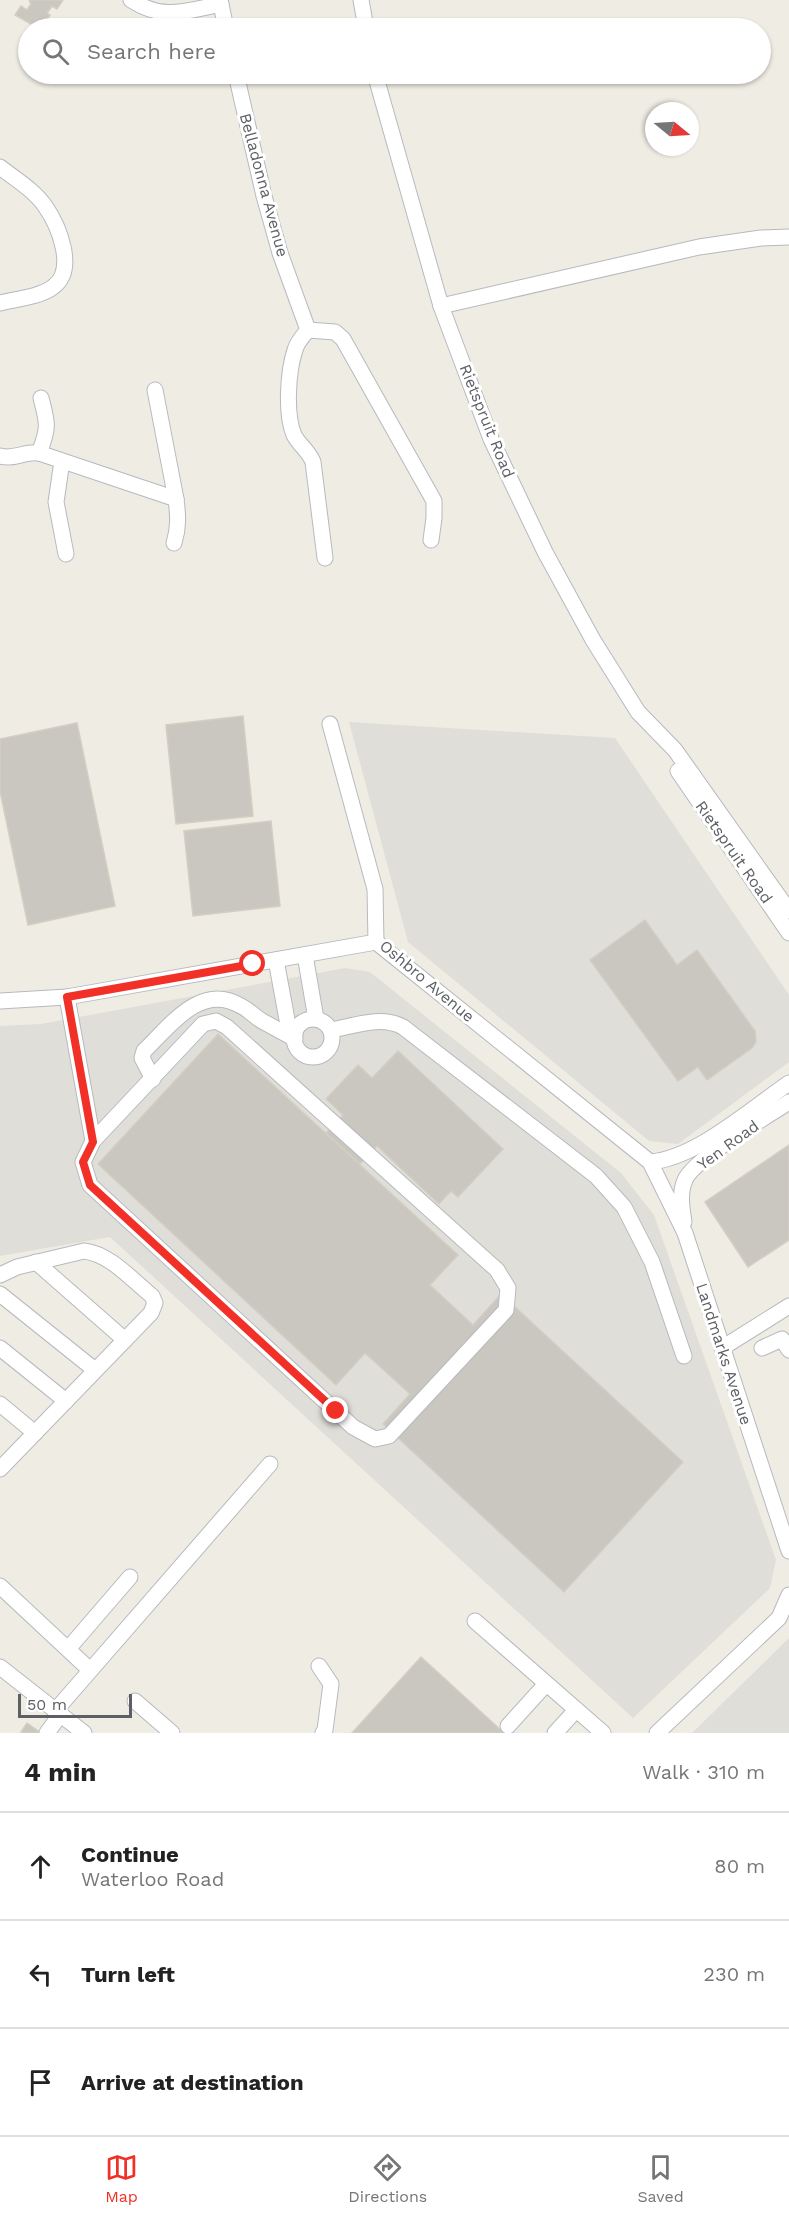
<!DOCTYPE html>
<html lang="en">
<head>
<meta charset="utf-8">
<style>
	:root { --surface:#fff; --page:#f6f6f6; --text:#222; --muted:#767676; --line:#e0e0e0; --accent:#f13128 }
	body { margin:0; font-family:"Work Sans",sans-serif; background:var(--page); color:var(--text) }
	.compass { position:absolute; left:645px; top:102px; width:54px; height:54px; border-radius:50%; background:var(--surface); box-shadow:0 2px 4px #0004; rotate:108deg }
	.scale { position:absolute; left:18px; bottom:15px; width:114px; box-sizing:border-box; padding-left:6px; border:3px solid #5c6065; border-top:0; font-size:16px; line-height:21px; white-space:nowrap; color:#5c6065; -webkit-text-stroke:4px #fff; paint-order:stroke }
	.stop { position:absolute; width:18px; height:18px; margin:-14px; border:4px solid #f13128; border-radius:50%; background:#fff }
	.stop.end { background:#f13128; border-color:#fff; box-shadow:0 2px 6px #0008 }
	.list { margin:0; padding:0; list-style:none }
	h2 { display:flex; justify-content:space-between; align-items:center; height:78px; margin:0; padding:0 24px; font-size:26px }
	h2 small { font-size:20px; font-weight:400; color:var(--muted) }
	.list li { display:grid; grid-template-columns:39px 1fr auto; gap:18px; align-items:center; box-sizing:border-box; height:108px; padding:0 24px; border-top:2px solid var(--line) }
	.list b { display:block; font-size:22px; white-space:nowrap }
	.list p { margin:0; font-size:20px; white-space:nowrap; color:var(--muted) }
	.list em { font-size:20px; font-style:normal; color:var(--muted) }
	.icon { flex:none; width:33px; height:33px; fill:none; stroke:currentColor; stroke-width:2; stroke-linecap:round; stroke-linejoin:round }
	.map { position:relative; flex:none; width:789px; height:1733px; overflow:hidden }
	.search { position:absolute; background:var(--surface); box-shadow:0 2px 4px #0004; left:18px; right:18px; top:18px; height:66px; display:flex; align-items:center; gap:15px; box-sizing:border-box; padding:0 21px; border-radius:33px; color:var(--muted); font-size:22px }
	.sheet { height:402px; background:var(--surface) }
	nav { display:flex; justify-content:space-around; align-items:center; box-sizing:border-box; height:84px; border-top:2px solid var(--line); background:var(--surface); font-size:16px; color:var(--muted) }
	nav a { display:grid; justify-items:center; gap:3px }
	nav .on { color:var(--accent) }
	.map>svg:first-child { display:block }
	.industrial { fill:#e0ded8 }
	.building { fill:#cac7c1; stroke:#d4cec2; stroke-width:1.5 }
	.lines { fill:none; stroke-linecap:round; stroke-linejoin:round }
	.minor-casing { stroke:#b6babe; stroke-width:17 }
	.minor { stroke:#fff; stroke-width:15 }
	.route { stroke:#f13128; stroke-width:8 }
	.labels { text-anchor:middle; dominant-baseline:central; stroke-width:6; stroke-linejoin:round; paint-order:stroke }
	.street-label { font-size:16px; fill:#5c6065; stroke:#fff }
</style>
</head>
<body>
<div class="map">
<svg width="789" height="1733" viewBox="0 0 789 1733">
	<rect width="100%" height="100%" fill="#efece4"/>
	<g class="industrial">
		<polygon points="349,722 615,738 789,995 789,1062 678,1144 649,1141 408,942"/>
		<polygon points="345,968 370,972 621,1173 654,1215 776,1560 770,1588 633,1718 110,1237 0,1256 0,1026 41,1024"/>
		<polygon points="789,1638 789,1733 692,1733"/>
	</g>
	<g class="building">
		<polygon points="29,0 63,0 57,9 52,6 47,13 50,15 44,24 41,24 38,28 15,15 21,6 27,10 31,4"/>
		<polygon points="243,716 253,816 176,824 166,725"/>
		<polygon points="77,723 115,906 28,925 0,791 0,739"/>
		<polygon points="271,821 280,906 193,916 184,831"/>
		<polygon points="645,920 677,965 697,950 755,1031 756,1042 752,1048 707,1080 698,1067 678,1081 590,960"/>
		<polygon points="218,1034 458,1255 430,1285 473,1325 501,1294 683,1462 564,1592 383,1424 410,1394 365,1353 336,1385 98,1164"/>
		<polygon points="398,1051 503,1149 458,1197 451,1191 439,1204 377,1146 360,1164 326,1133 343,1115 326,1099 358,1065 372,1078"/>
		<polygon points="789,1145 789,1240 748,1267 705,1202"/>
		<polygon points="421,1657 504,1733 352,1733"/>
		<polygon points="27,1723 41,1733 23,1733 21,1732"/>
	</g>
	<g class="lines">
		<defs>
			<g id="minor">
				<path d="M131,0C163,21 186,11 221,4"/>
				<polyline points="220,0 226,28"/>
				<polyline points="361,0 366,28"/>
				<polyline points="236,74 264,196 280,253 308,330"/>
				<polyline points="375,74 441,306 491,439 545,552 593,640 638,712 675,750 789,911"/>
				<path d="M0,167C15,179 34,190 45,206C59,226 77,270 53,287C40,297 16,299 0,303"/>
				<polyline points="441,306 699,247 761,238 789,237"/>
				<path d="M39,453C49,428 48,424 41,398"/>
				<path d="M0,456C14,460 25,451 39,453L176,499L155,390"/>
				<polyline points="62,461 56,502 66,554"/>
				<path d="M174,543C179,527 178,515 176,499"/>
				<path d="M325,558L313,462C309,451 299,445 294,435C285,414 288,371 295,350C297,342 303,336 308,330L335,332L343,339L434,501V518L431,540"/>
				<polyline points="330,724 375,889 376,942"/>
				<polyline points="678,771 789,933"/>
				<polyline points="376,942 650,1162 685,1233 789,1551"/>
				<polyline points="305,955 316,1019"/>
				<polyline points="276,960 288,1025 295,1035"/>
				<polyline points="67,997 93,1141 83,1162 90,1185 353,1427 375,1439 389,1436 506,1310 508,1288 497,1270 227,1027 216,1021 203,1024 93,1141"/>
				<polyline points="0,1001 67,997 376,942"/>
				<circle cx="313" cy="1038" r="19"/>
				<path d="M331,1030C354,1026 381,1015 403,1027L596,1176L624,1207L652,1262L684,1356"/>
				<path d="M153,1079L142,1058L144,1051C169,1027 200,983 239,1005C248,1009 254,1016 262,1021C273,1027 284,1033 295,1039"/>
				<path d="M650,1162C695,1159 751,1109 789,1083"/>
				<path d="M684,1222C682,1208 679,1194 685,1180C693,1160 767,1116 789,1102"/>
				<polyline points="36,1262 125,1340"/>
				<path d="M0,1275L17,1267L84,1251C110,1254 131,1279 152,1296L155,1303L151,1313L0,1469"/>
				<polyline points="0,1294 95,1370"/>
				<polyline points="0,1348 66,1401"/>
				<polyline points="722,1348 789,1306"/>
				<polyline points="762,1348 782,1339 789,1350"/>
				<polyline points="0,1404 35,1433"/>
				<polyline points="0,1586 90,1670"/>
				<polyline points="475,1621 603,1733"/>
				<polyline points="68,1649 130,1577"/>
				<polyline points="319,1666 331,1684 325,1730 323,1733"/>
				<polyline points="0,1667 84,1733"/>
				<polyline points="135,1701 172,1733"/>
				<polyline points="55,1711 270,1464"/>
				<polyline points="508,1726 546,1684"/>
				<polyline points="47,1733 60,1715"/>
				<polyline points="555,1733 576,1710"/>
				<polyline points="657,1733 779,1618 789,1595"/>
			</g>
		</defs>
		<use href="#minor" class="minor-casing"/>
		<use href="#minor" class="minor"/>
	</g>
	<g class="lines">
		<polyline class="route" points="253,964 67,997 93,1142 83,1162 90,1185 336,1411"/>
	</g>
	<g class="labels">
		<g class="street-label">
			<text transform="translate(264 185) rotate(75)">Belladonna Avenue</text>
			<text transform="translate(487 421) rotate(68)">Rietspruit Road</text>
			<text transform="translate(734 852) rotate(55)">Rietspruit Road</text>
			<text transform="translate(427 981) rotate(40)">Oshbro Avenue</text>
			<text transform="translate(728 1145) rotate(-36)">Yen Road</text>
			<text transform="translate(724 1354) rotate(72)">Landmarks Avenue</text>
		</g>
	</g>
</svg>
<svg class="compass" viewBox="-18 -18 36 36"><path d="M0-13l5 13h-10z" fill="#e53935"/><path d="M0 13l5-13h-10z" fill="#767676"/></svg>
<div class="scale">50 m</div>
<div class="stop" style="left:253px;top:964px"></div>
<div class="stop end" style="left:336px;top:1411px"></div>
<div class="search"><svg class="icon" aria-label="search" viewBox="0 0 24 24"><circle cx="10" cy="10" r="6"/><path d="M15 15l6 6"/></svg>Search here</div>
</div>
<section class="sheet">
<h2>4 min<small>Walk · 310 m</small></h2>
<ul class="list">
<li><svg class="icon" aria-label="ahead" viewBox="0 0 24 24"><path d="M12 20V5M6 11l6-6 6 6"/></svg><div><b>Continue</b><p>Waterloo Road</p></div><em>80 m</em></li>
<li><svg class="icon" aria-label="left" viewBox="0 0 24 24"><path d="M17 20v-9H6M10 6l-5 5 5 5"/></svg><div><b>Turn left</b></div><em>230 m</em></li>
<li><svg class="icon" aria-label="arrive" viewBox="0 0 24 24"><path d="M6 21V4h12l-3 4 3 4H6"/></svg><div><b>Arrive at destination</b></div></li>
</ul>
</section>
<nav>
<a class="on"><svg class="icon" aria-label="map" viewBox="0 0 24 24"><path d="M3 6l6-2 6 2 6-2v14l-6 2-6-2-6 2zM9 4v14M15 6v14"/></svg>Map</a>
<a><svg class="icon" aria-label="directions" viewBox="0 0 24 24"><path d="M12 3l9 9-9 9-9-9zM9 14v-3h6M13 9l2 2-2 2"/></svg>Directions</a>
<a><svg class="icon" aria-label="saved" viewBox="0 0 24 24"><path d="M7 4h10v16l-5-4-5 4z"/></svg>Saved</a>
</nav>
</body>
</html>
